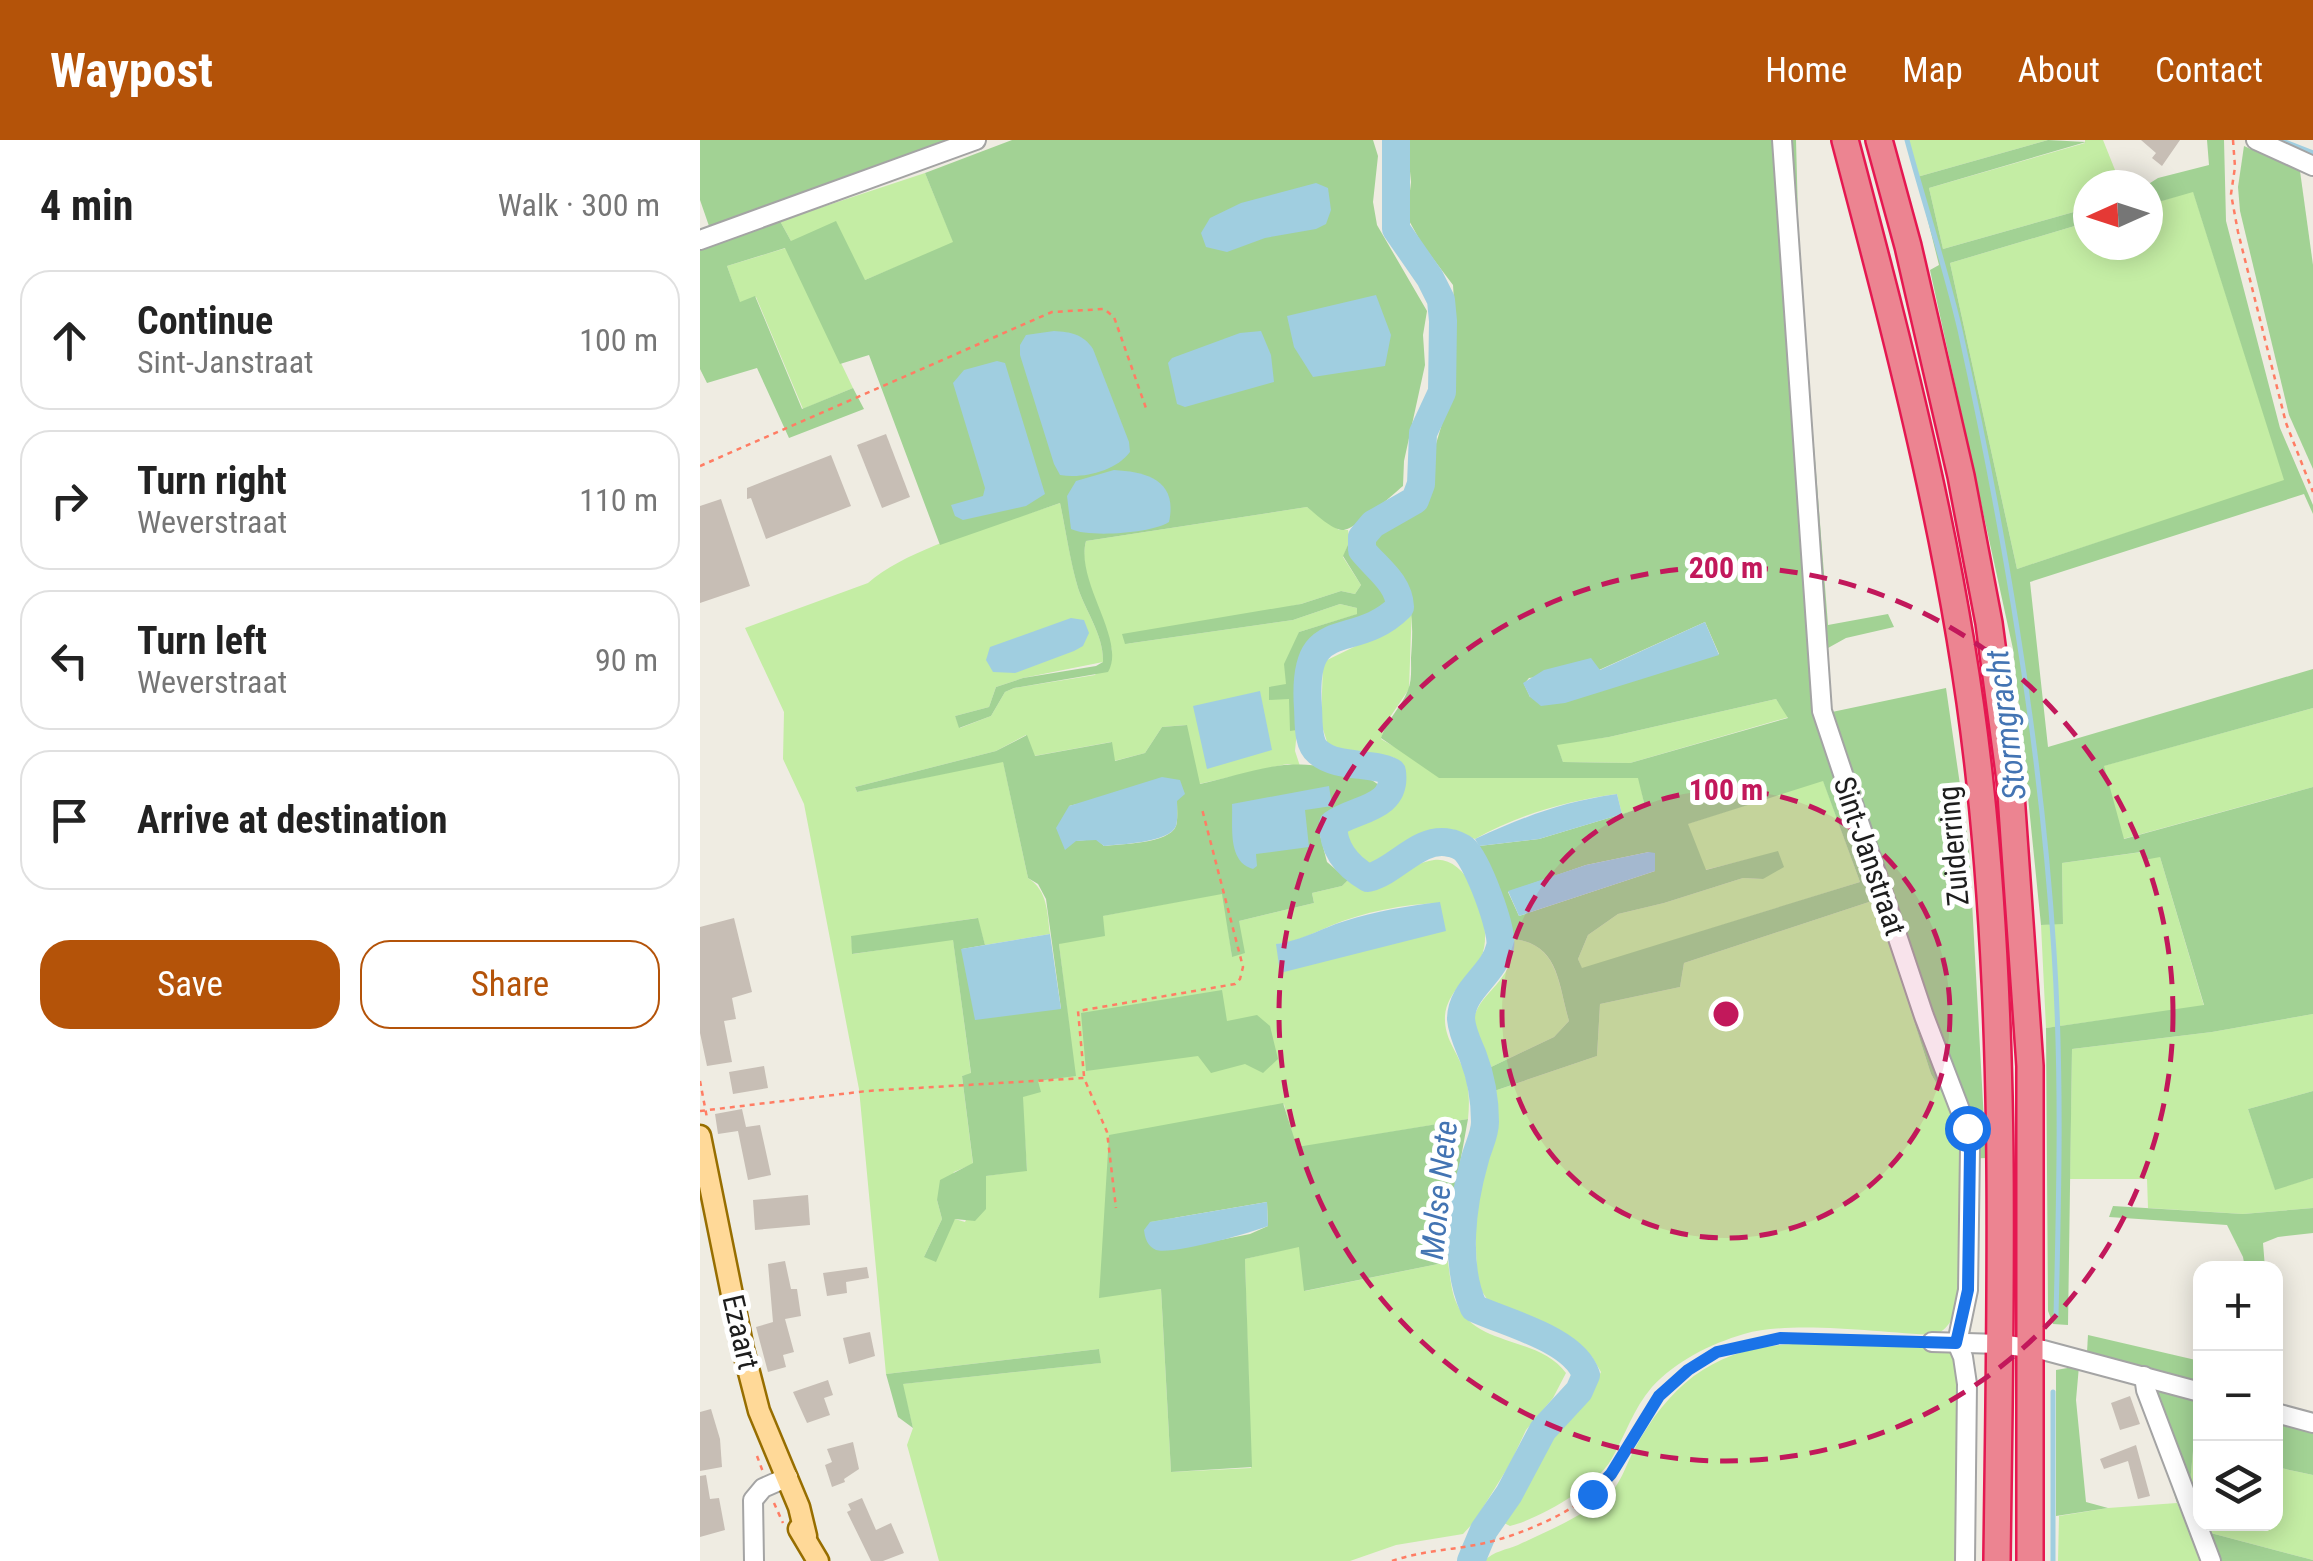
<!DOCTYPE html>
<html lang="en">
<head>
<meta charset="utf-8">
<style>
	:root { --surface:#fff; --page:#f6f6f6; --text:#222; --muted:#767676; --line:#e0e0e0; --accent:#b45309 }
	body { margin:0; font-family:"Roboto Condensed",sans-serif; background:var(--page); color:var(--text) }
	.controls { position:absolute; right:30px; bottom:30px; display:grid; overflow:hidden; border-radius:20px; box-shadow:0 5px 25px #0003 }
	.controls button { width:90px; height:90px; display:grid; place-items:center; padding:0; border:0; border-bottom:2px solid var(--line); background:var(--surface); color:var(--text); font:50px sans-serif }
	.compass { position:absolute; left:1373px; top:30px; width:90px; height:90px; border-radius:50%; background:var(--surface); box-shadow:0 5px 25px #0003; rotate:267deg }
	.stop { position:absolute; width:30px; height:30px; margin:-22px; border:8px solid #1a73e8; border-radius:50%; background:#fff }
	.stop.end { background:#1a73e8; border-color:#fff; box-shadow:0 2px 10px #0008 }
	.list { margin:0; padding:0; list-style:none }
	h2 { display:flex; justify-content:space-between; align-items:center; height:130px; margin:0; padding:0 40px; font-size:42px }
	h2 small { font-size:32px; font-weight:400; color:var(--muted) }
	.list li { display:grid; grid-template-columns:65px 1fr auto; gap:30px; align-items:center; box-sizing:border-box; height:140px; margin:0 20px 20px; padding:0 20px; border:2px solid var(--line); border-radius:30px }
	.list b { display:block; font-size:38px; white-space:nowrap }
	.list p { margin:0; font-size:32px; white-space:nowrap; color:var(--muted) }
	.list em { font-size:32px; font-style:normal; color:var(--muted) }
	.actions { display:flex; gap:20px; padding:30px 40px }
	.actions a { flex:1; padding:22px 0; border:2px solid var(--accent); border-radius:30px; text-align:center; font-size:35px; color:var(--accent) }
	.actions .main { background:var(--accent); color:#fff }
	.icon { flex:none; width:55px; height:55px; fill:none; stroke:currentColor; stroke-width:2; stroke-linecap:round; stroke-linejoin:round }
	.map { position:relative; flex:none; width:1613px; height:1421px; overflow:hidden }
	header { display:flex; align-items:center; gap:60px; box-sizing:border-box; height:140px; padding:0 50px; background:var(--accent); color:#fff }
	header strong { font-size:48px }
	nav { display:flex; gap:55px; margin-inline-start:auto; font-size:35px }
	main { display:flex }
	aside { flex:1; background:var(--surface) }
	.map>svg:first-child { display:block }
	.grass { fill:#c4eda4; fill-rule:evenodd }
	.forest { fill:#a2d294; fill-rule:evenodd }
	.water { fill:#a0cee0 }
	.lines { fill:none; stroke-linecap:round; stroke-linejoin:round }
	.stream { stroke:#a0cee0; stroke-width:5 }
	.river { stroke:#a0cee0; stroke-width:28 }
	.building { fill:#c7beb5 }
	.minor-casing { stroke:#a4a4a4; stroke-width:22 }
	.major-casing { stroke:#976e00; stroke-width:25 }
	.highway-casing { stroke:#e51851; stroke-width:30 }
	.path { stroke:#ff7d64; stroke-width:2.5; stroke-dasharray:5 5; stroke-linecap:butt }
	.minor { stroke:#fff; stroke-width:18 }
	.major { stroke:#ffd998; stroke-width:20 }
	.highway { stroke:#ec8491; stroke-width:25 }
	.route { stroke:#1a73e8; stroke-width:12 }
	.ring { fill:none; stroke:#c2185b; stroke-width:5; stroke-dasharray:18 12 }
	.labels { text-anchor:middle; dominant-baseline:central; stroke-width:10; stroke-linejoin:round; paint-order:stroke }
	.street-label { font-size:30px; fill:#1d1d1d; stroke:#fff }
	.water-label { font-size:32px; font-style:italic; fill:#4374b3; stroke:#fff }
	.centre { fill:#c2185b; stroke:#fff; stroke-width:5 }
	.ring-label { font-size:30px; text-anchor:middle; font-weight:bold; fill:#c2185b; stroke:#fff; stroke-width:10; stroke-linejoin:round; paint-order:stroke }
</style>
</head>
<body>
<header>
<strong>Waypost</strong>
<nav><a>Home</a><a>Map</a><a>About</a><a>Contact</a></nav>
</header>
<main>
<aside>
<h2>4 min<small>Walk · 300 m</small></h2>
<ul class="list">
<li><svg class="icon" aria-label="ahead" viewBox="0 0 24 24"><path d="M12 20V5M6 11l6-6 6 6"/></svg><div><b>Continue</b><p>Sint-Janstraat</p></div><em>100 m</em></li>
<li><svg class="icon" aria-label="right" viewBox="0 0 24 24"><path d="M7 20v-9h11M14 6l5 5-5 5"/></svg><div><b>Turn right</b><p>Weverstraat</p></div><em>110 m</em></li>
<li><svg class="icon" aria-label="left" viewBox="0 0 24 24"><path d="M17 20v-9H6M10 6l-5 5 5 5"/></svg><div><b>Turn left</b><p>Weverstraat</p></div><em>90 m</em></li>
<li><svg class="icon" aria-label="arrive" viewBox="0 0 24 24"><path d="M6 21V4h12l-3 4 3 4H6"/></svg><div><b>Arrive at destination</b></div></li>
</ul>
<div class="actions"><a class="main">Save</a><a>Share</a></div>
</aside>
<div class="map">
<svg width="1613" height="1421" viewBox="0 0 1613 1421">
	<rect width="100%" height="100%" fill="#efece2"/>
	<g class="grass">
		<polygon points="1206,0 1348,0 1217,37"/>
		<polygon points="1385,0 1403,0 1421,45 1388,45 1388,68 1243,109 1229,48 1385,3"/>
		<polygon points="225,33 254,103 165,140 91,101 80,81"/>
		<polygon points="1493,51 1585,341 1317,429 1250,123 1388,82 1388,105 1448,105 1448,65"/>
		<polygon points="86,108 153,248 103,269 56,157 40,163 27,126"/>
		<path d="M360,363C366,391 370,420 378,448C386,472 404,496 403,522L323,538L296,547L289,567L255,576L260,588L291,576L305,552L314,548L395,535L412,510C402,476 377,436 386,401L607,367L639,390H648L650,400L643,417L661,445L655,454L641,451L601,464L425,504L593,480L640,464L657,468L658,474L599,492L590,558V590H597L595,611L600,626L587,624L499,644L486,585L462,587L445,613L414,621L411,602L334,616L326,595L296,611L155,647L157,652L303,621L328,738C348,751 347,772 350,794L285,805L277,778L151,797L153,814L253,799L271,934L262,936L273,1024L254,1032L237,1060L242,1079L224,1117L255,1079L265,1082L286,1036L327,1030L322,957L337,941L375,935L359,804L402,776L523,753L532,817L539,781L614,763L612,753L642,746L648,740L672,751C692,741 712,723 734,720C772,715 795,790 781,817C771,837 747,851 745,876C744,897 755,908 762,926C769,944 770,960 768,979L596,1008L584,964L399,1157L461,1149L471,1332L551,1328L545,1119L600,1106L605,1151L748,1122C750,1135 751,1150 756,1162C775,1208 838,1195 866,1233L853,1258L826,1290L810,1324L774,1382L763,1394L696,1405L650,1421H239L207,1305L213,1288L202,1244L400,1223L399,1209L186,1234L159,949L104,664L83,619L84,572L45,488L168,443C212,405 304,383 360,363ZM740,763L580,833V832L577,804C600,801 609,795 630,786C663,772 704,764 740,763Z"/>
		<path d="M712,465L709,549L686,583L681,599L693,606L939,638L945,668L922,674L917,654C867,661 820,674 775,699C715,672 713,717 664,725C618,675 662,694 688,670C696,663 701,650 705,641L702,628L693,617L648,614L629,608L621,583L623,522L695,487Z"/>
		<polygon points="1076,559 1089,577 930,623 863,622 856,604 909,597"/>
		<polygon points="1613,568 1613,647 1423,699 1403,626"/>
		<polygon points="1123,640 1160,742 882,829 878,819 888,795 918,774 964,763 1043,738 1063,739 1078,712 1005,730 987,684"/>
		<polygon points="1442,712 1460,717 1504,866 1346,888 1341,785 1363,783 1362,723"/>
		<path d="M1175,760L1231,934L1257,979L1262,1019L1259,1163C1254,1176 1249,1190 1234,1195C1180,1193 1094,1180 1044,1194C1010,1204 976,1221 952,1247C933,1269 925,1296 911,1320C896,1346 839,1379 810,1386L804,1383L849,1303L882,1267L901,1232L892,1217L873,1203L789,1162L777,1144L775,1068L791,1009L794,951L897,916L900,864L980,847L984,823Z"/>
		<path d="M813,799C859,804 858,844 869,881L854,897L789,928C782,916 771,899 773,883C778,849 815,845 813,799Z"/>
		<polygon points="1613,874 1613,951 1548,969 1575,1049 1613,1038 1613,1068 1543,1074 1448,1068 1447,1039 1370,1039 1372,909 1512,892"/>
		<path d="M1093,1204L1244,1208L1254,1215L1259,1226V1421H784C794,1411 806,1410 818,1405C848,1391 881,1377 907,1356C920,1346 926,1325 934,1310C971,1242 1015,1208 1093,1204Z"/>
		<polygon points="1493,1310 1500,1312 1500,1384 1576,1384 1576,1327 1613,1335 1613,1420 1503,1391 1489,1354"/>
		<polygon points="1477,1363 1506,1421 1358,1421 1359,1376 1408,1368"/>
	</g>
	<g class="forest">
		<polygon points="0,0 247,0 248,2 9,86 0,60"/>
		<path d="M312,0H673L678,16L673,62L677,85L727,171L723,195L725,225L704,321L703,346C692,355 654,391 642,390C631,389 616,374 607,367L386,401C375,442 427,500 408,532L314,548L305,552L291,576L259,588L255,576L289,567L296,547L323,538L396,526L403,522C404,496 386,472 378,448C370,421 366,391 360,363L240,405L169,215L140,224L85,108L27,126L40,162L55,156L102,269L153,248L164,269L89,298L57,228L7,243L0,229V109L80,81L91,101L136,81L165,140L253,102L225,33Z"/>
		<path d="M707,0H1096L1099,115L1128,485L1188,474L1194,487L1146,498L1128,508L1132,572L1246,548L1269,707L1286,1018L1262,1019L1257,979L1231,934L1175,760L984,823L980,847L900,864L897,916L794,951L789,928L854,897L869,881C858,843 859,804 813,799L779,706L839,699L945,667L938,638H739L681,598C687,579 701,568 708,550C712,541 711,528 711,518C714,477 714,437 675,411L673,400L727,362L731,353L733,314L752,250L756,192L753,145L722,104L707,77L711,42ZM1005,482L1019,514L830,557L824,544L829,538L899,530ZM1076,559L1088,578L930,623L863,622L857,605L909,597ZM1123,641L1160,742L882,828L878,819L888,795L918,774L964,763L1043,738L1063,739L1084,727L1078,711L1006,730L988,684ZM949,712L955,731L819,776L808,752L886,725Z"/>
		<polygon points="1348,0 1386,2 1229,48 1243,109 1388,68 1388,82 1250,123 1317,429 1584,340 1493,52 1448,65 1447,45 1458,38 1509,25 1507,0 1524,0 1526,81 1580,288 1613,365 1613,374 1604,354 1330,442 1348,607 1613,529 1613,568 1404,626 1424,699 1613,647 1613,874 1512,892 1372,909 1368,1185 1353,1184 1348,1171 1346,888 1504,865 1460,717 1444,720 1441,712 1362,723 1363,784 1341,785 1313,509 1230,130 1239,125 1217,37"/>
		<polygon points="1544,6 1600,31 1613,125 1613,329 1589,275 1540,71 1538,47"/>
		<path d="M650,400L683,445L691,465L686,472C596,497 594,498 597,590L590,591L589,559L569,560V547L586,544L584,524L599,492L657,474V468L640,464L593,480L425,504L422,494L601,464L641,451L655,454L661,445L643,416Z"/>
		<path d="M487,585L500,644C527,638 556,628 584,625C607,622 666,630 681,647C666,670 633,664 619,691L627,722L648,740L642,746L612,753L614,763L539,781L545,813L532,817L522,754L403,776L405,796L359,804L376,936L338,941L341,952L323,957L327,1031L286,1036V1069L275,1081L255,1079L236,1122L224,1117L242,1079L237,1060L240,1040L273,1023L262,936L271,933L253,800L152,814L151,796L278,778L285,805L262,809L361,869L346,759L338,744L328,738L303,622L157,652L155,647L296,611L327,595L335,616L412,602L415,621L445,613L462,587ZM477,661C477,668 478,680 476,686C469,704 420,704 404,706L396,699L376,701L369,666L386,662Z"/>
		<polygon points="522,850 527,881 557,875 570,886 578,919 563,933 545,924 511,933 498,916 386,931 381,873"/>
		<polygon points="1613,951 1613,1038 1575,1050 1548,969"/>
		<path d="M583,963L597,1007L768,979L754,1056L748,1122L604,1151L599,1107L545,1119L552,1327L471,1332L461,1149L399,1158L409,995ZM567,1062L568,1086L550,1094L470,1110L450,1082Z"/>
		<polygon points="1413,1066 1543,1074 1613,1068 1613,1093 1578,1097 1563,1103 1565,1128 1545,1128 1543,1117 1527,1085 1409,1077"/>
		<polygon points="1388,1195 1500,1221 1500,1242 1387,1212"/>
		<polygon points="399,1209 401,1223 203,1244 213,1288 198,1277 186,1234"/>
		<polygon points="1379,1226 1376,1260 1386,1362 1408,1368 1356,1376 1356,1230"/>
		<polygon points="1439,1243 1500,1260 1500,1312 1493,1311 1489,1354 1481,1356 1477,1363"/>
		<polygon points="1576,1282 1613,1293 1613,1335 1576,1327"/>
		<polygon points="1503,1391 1613,1420 1613,1421 1520,1421"/>
	</g>
	<g class="water">
		<polygon points="616,43 628,48 631,70 626,84 616,89 565,98 527,112 506,107 501,93 510,78 541,63"/>
		<polygon points="676,155 691,195 685,226 613,237 594,207 587,176"/>
		<path d="M354,191C371,192 383,194 393,209L429,302L430,312C416,331 383,339 360,335L354,324L320,215V205L326,195Z"/>
		<polygon points="561,191 571,215 574,242 485,267 477,264 468,223 472,218 540,193"/>
		<polygon points="297,221 305,223 345,354 326,366 263,380 255,376 251,365 283,356 285,348 253,243 264,230"/>
		<path d="M414,330C447,332 478,340 469,382C453,393 389,398 371,389L367,356L376,341Z"/>
		<polygon points="371,478 384,480 389,493 383,506 374,511 315,533 293,532 286,520 290,507"/>
		<polygon points="1005,482 1019,515 865,563 841,566 830,557 823,543 844,530 891,518 900,530"/>
		<polygon points="560,551 572,610 507,629 493,566"/>
		<path d="M462,637L480,640L485,654L477,661C477,668 478,680 476,686C469,703 420,704 404,706L396,700L376,701L365,710L356,688L369,666Z"/>
		<path d="M629,646L632,666L605,670L609,707L556,714L557,726L553,729C527,722 533,686 532,664Z"/>
		<path d="M917,654L922,674L839,699L779,706L775,699C826,676 861,662 917,654Z"/>
		<polygon points="949,712 955,713 955,731 819,776 808,751 886,725"/>
		<path d="M740,762L746,791L580,833L576,804C604,800 619,789 645,781C675,771 708,766 740,762Z"/>
		<polygon points="350,794 361,869 275,880 261,809"/>
		<path d="M567,1062L568,1086C551,1093 472,1115 456,1110C447,1106 445,1098 444,1090L450,1082Z"/>
	</g>
	<g class="lines">
		<g class="stream">
			<path d="M1207,0C1224,63 1245,126 1260,190C1305,394 1341,603 1354,812C1362,933 1359,1054 1356,1176"/>
			<polyline points="1580,0 1613,13"/>
			<polyline points="1353,1421 1353,1252"/>
		</g>
		<path class="river" d="M696,0V89L730,138L741,160L743,181L742,252L723,293L721,344L715,360L673,384L662,397V410C676,428 699,442 700,467C653,514 601,471 608,568C609,582 607,603 618,612C638,629 670,621 692,632C697,669 656,668 633,684C633,709 647,726 668,738C697,731 718,696 750,703C753,703 762,707 764,709C777,720 804,791 800,807C794,835 761,849 761,879C762,892 768,904 773,916C781,937 785,960 785,982C785,995 778,1007 775,1019C762,1064 754,1125 774,1168C806,1183 874,1199 886,1235L879,1251L843,1290L809,1354L784,1390L771,1421"/>
	</g>
	<g class="building">
		<polygon points="1441,0 1480,0 1462,26 1452,18 1456,13"/>
		<polygon points="186,294 210,357 182,368 157,305"/>
		<polygon points="131,315 151,366 66,399 51,358 47,359 47,348"/>
		<polygon points="21,359 50,446 0,463 0,366"/>
		<polygon points="34,778 52,852 32,858 36,879 24,881 32,922 7,926 0,893 0,787"/>
		<polygon points="64,926 68,948 33,954 29,932"/>
		<polygon points="42,969 46,987 60,985 71,1035 48,1040 38,991 18,994 15,974"/>
		<polygon points="108,1055 110,1085 55,1090 53,1060"/>
		<polygon points="85,1121 91,1149 97,1149 101,1176 85,1179 94,1212 83,1215 86,1227 68,1232 56,1187 73,1182 68,1124"/>
		<polygon points="167,1127 169,1138 146,1142 147,1153 127,1156 123,1133"/>
		<polygon points="170,1192 175,1216 149,1224 143,1198"/>
		<polygon points="128,1240 133,1255 124,1258 130,1275 107,1283 93,1252"/>
		<polygon points="1430,1256 1440,1284 1420,1290 1411,1263"/>
		<polygon points="11,1269 20,1299 22,1327 0,1331 0,1272"/>
		<polygon points="153,1302 159,1329 144,1339 145,1342 132,1347 125,1325 132,1322 127,1309"/>
		<polygon points="1436,1305 1450,1356 1438,1359 1428,1321 1404,1329 1400,1319"/>
		<polygon points="6,1335 10,1359 19,1358 25,1390 0,1397 0,1336"/>
		<polygon points="162,1358 176,1390 191,1383 204,1413 183,1421 171,1421 147,1372 151,1370 148,1364"/>
	</g>
	<g class="lines">
		<defs>
			<g id="minor">
				<polyline points="1082,0 1122,571 1224,876 1267,988 1270,1009 1268,1150 1257,1203 1263,1217 1267,1244 1265,1421"/>
				<polyline points="1556,0 1613,26"/>
				<polyline points="0,100 276,0"/>
				<polyline points="1232,1202 1300,1204 1343,1210 1500,1252"/>
				<polyline points="1444,1236 1446,1250 1511,1421"/>
				<polyline points="1576,1273 1613,1283"/>
				<polyline points="54,1421 53,1360 63,1348 88,1337"/>
			</g>
			<g id="major">
				<polyline points="0,996 43,1209 59,1271 99,1367 106,1396"/>
				<polyline points="99,1389 118,1421"/>
			</g>
			<g id="highway">
				<path d="M1145,0C1201,212 1257,424 1280,643C1308,901 1300,1162 1297,1421"/>
				<polyline points="1179,0 1208,106 1261,336 1289,483 1310,640 1330,926 1330,1421"/>
			</g>
		</defs>
		<use href="#minor" class="minor-casing"/>
		<use href="#major" class="major-casing"/>
		<use href="#highway" class="highway-casing"/>
		<g class="path">
			<polyline points="1533,0 1535,27 1531,54 1538,92 1586,283 1613,352"/>
			<polyline points="0,326 352,172 404,169 414,177 447,271"/>
			<polyline points="384,936 378,871 535,844 540,839 543,827 502,669"/>
			<polyline points="0,941 7,978"/>
			<polyline points="0,971 167,951 384,938 407,992 416,1068"/>
			<polyline points="57,1316 63,1332"/>
			<polyline points="74,1363 83,1383"/>
			<path d="M692,1421C723,1410 757,1410 789,1402C822,1394 866,1375 893,1353C922,1329 935,1289 957,1259C1013,1180 1130,1198 1213,1202"/>
		</g>
		<use href="#minor" class="minor"/>
		<use href="#major" class="major"/>
		<use href="#highway" class="highway"/>
	</g>
	<g class="lines">
		<polyline class="route" points="892,1354 911,1334 959,1256 988,1230 1017,1212 1080,1198 1256,1203 1268,1150 1270,1009 1267,988"/>
	</g>
	<circle cx="1026" cy="874" r="224" fill="#c2185b" fill-opacity=".12"/>
	<g class="ring">
		<circle cx="1026" cy="874" r="224"/>
		<circle cx="1026" cy="874" r="447"/>
	</g>
	<g class="labels">
		<g class="street-label">
			<text transform="translate(1253 706) rotate(-95)">Zuiderring</text>
			<text transform="translate(1170 716) rotate(71)">Sint-Janstraat</text>
			<text transform="translate(41 1192) rotate(77)">Ezaart</text>
		</g>
		<g class="water-label">
			<text transform="translate(1306 585) rotate(-97)">Stormgracht</text>
			<text transform="translate(739 1050) rotate(-84)">Molse Nete</text>
		</g>
	</g>
	<circle cx="1026" cy="874" r="15" class="centre"/>
	<g class="ring-label">
		<text x="1026" y="438">200 m</text>
		<text x="1026" y="660">100 m</text>
	</g>
</svg>
<div class="controls">
<button>+</button>
<button>−</button>
<button><svg class="icon" aria-label="layers" viewBox="0 0 24 24"><path d="M12 4l9 5-9 5-9-5zM3 14l9 5 9-5"/></svg></button>
</div>
<svg class="compass" viewBox="-18 -18 36 36"><path d="M0-13l5 13h-10z" fill="#e53935"/><path d="M0 13l5-13h-10z" fill="#767676"/></svg>
<div class="stop" style="left:1267px;top:988px"></div>
<div class="stop end" style="left:892px;top:1354px"></div>
</div>
</main>
</body>
</html>
